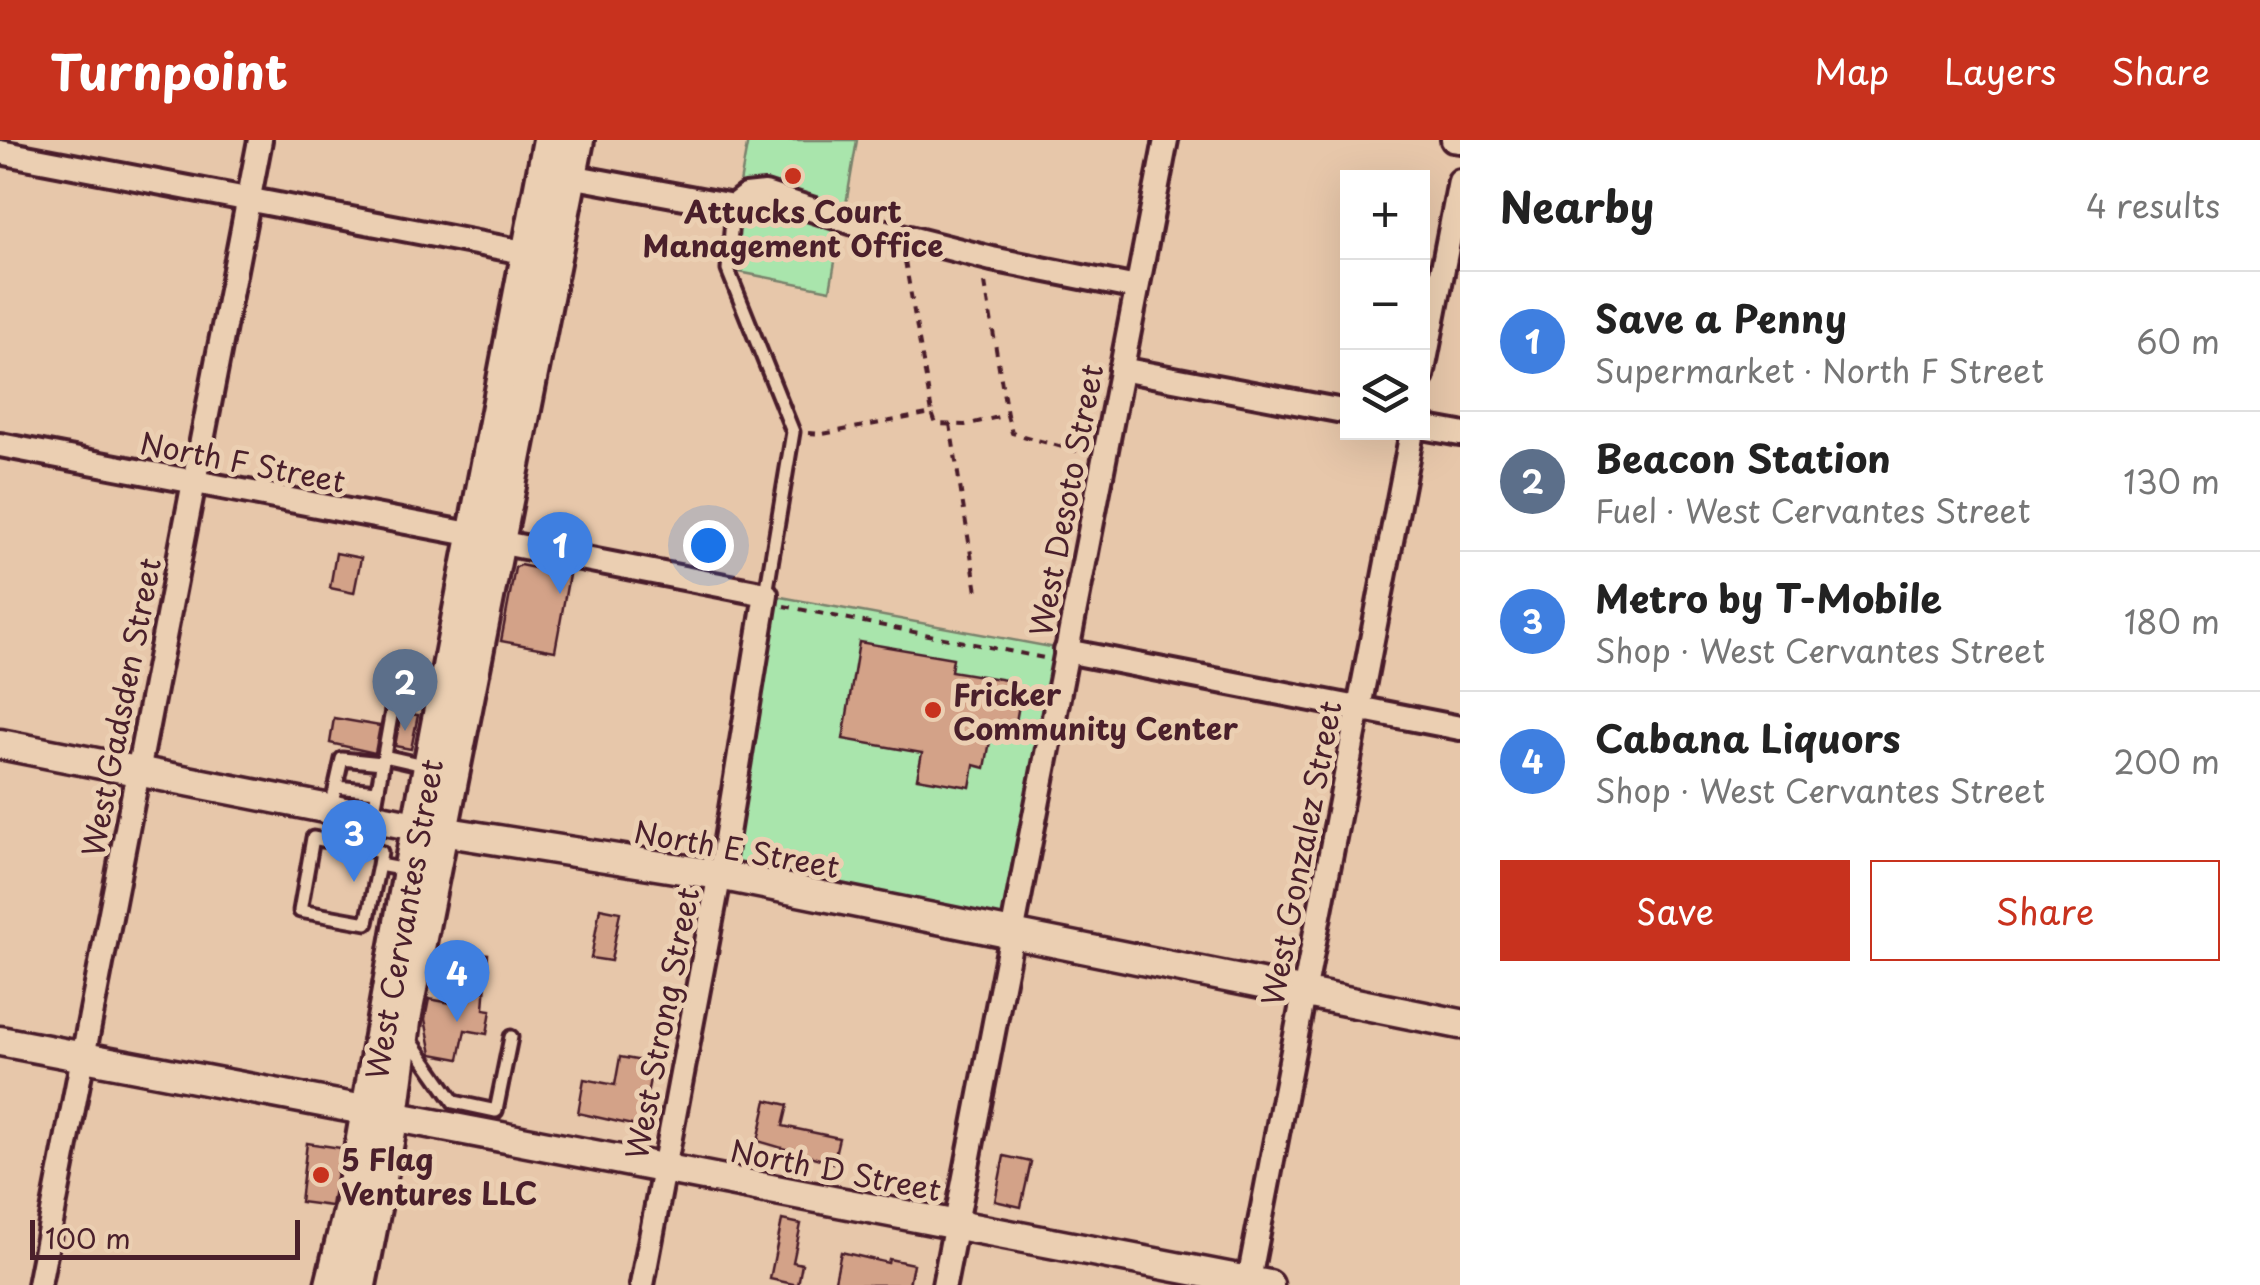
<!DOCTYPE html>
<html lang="en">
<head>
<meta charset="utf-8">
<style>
	:root { --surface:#fff; --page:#f2f2f2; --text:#222; --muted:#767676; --line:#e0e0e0; --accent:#c8321e }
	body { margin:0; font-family:"Playpen Sans",sans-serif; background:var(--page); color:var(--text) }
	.controls { position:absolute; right:30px; top:30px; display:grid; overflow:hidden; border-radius:0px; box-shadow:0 10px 40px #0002 }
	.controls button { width:90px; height:90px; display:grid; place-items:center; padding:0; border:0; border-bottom:2px solid var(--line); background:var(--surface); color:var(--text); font:50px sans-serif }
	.scale { position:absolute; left:30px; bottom:25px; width:270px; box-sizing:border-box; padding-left:10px; border:5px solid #4a1f2b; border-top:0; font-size:28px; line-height:35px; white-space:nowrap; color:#4a1f2b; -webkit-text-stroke:8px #ebcfb2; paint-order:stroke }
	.you { position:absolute; left:708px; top:405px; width:35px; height:35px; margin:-25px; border:8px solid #fff; border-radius:50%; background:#1a73e8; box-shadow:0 0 0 15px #1a73e833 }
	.badge { display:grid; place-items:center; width:65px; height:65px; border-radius:50%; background:var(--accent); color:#fff; font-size:32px; font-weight:700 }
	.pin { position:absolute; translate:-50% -82px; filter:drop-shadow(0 2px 5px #0008) }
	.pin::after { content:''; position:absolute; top:52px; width:35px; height:30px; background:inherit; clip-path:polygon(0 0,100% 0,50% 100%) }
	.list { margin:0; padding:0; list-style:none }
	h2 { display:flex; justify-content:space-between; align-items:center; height:130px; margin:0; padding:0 40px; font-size:42px }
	h2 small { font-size:32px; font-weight:400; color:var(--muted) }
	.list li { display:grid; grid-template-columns:65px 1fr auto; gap:30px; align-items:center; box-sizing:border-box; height:140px; padding:0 40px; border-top:2px solid var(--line) }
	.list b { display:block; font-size:38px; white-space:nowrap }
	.list p { margin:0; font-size:32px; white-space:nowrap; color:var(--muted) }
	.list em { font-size:32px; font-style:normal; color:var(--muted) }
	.actions { display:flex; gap:20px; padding:30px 40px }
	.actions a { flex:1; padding:22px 0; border:2px solid var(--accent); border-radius:0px; text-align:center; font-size:35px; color:var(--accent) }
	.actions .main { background:var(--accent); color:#fff }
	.icon { flex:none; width:55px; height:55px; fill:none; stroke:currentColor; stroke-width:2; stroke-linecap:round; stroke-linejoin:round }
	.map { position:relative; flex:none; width:1460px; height:1145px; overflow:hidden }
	header { display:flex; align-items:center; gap:60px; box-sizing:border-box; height:140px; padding:0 50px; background:var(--accent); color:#fff }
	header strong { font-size:48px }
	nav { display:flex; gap:55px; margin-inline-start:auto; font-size:35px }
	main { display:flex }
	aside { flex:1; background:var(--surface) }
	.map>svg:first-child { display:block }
	.green { fill:#a9e5ac; stroke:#7a826c; stroke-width:2.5 }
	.building { fill:#d3a288; stroke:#4a1f2b; stroke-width:2.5 }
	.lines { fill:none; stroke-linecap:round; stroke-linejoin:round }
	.service-casing { stroke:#4a1f2b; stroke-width:19 }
	.minor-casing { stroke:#4a1f2b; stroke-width:30 }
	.tertiary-casing { stroke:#4a1f2b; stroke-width:35 }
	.primary-casing { stroke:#4a1f2b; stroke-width:40 }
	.path { stroke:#4a1f2b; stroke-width:4; stroke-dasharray:8 8; stroke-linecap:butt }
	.service { stroke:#ebcfb2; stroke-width:11 }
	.minor { stroke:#ebcfb2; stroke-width:22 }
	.tertiary { stroke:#ebcfb2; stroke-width:28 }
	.primary { stroke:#ebcfb2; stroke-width:32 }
	.poi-dot { fill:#c8321e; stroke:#ebcfb2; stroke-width:4 }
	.labels { text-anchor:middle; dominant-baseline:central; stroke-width:10; stroke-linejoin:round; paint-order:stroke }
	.poi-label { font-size:30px; font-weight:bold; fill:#4a1f2b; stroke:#ebcfb2; text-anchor:start }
	.street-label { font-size:30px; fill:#4a1f2b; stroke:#ebcfb2 }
</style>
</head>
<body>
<header>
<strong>Turnpoint</strong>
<nav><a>Map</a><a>Layers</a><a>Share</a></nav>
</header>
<main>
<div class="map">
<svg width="1460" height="1145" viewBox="0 0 1460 1145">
	<rect width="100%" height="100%" fill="#e7c7aa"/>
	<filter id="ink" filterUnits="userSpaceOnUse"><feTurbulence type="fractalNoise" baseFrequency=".01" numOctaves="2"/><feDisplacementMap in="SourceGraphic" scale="20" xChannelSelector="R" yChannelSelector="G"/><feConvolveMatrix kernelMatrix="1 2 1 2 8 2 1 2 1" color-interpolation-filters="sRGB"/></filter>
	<g filter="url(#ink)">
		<g class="green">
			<polygon points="748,0 857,0 845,70 739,49"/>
			<polygon points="764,63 841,88 830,150 724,129 734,74 751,65"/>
			<polygon points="776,456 1056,508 1005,782 731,729"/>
		</g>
		<g class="building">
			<polygon points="336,413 361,418 354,453 330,448"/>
			<polygon points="520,425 569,435 555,511 501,501 515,428"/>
			<polygon points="859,502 953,518 951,531 1012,541 1010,552 1021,554 1015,587 1008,586 1006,598 991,596 985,628 974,625 970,647 917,638 922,613 843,599"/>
			<polygon points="401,573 418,575 411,609 395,606"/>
			<polygon points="334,578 380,586 375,613 330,603"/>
			<polygon points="600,768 620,772 611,821 591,818"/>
			<polygon points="466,812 488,814 484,869 491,870 487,894 465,890 459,919 432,914 425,879 429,859 462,865"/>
			<polygon points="620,917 653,923 641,987 578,973 584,939 615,945"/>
			<polygon points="767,960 788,965 783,986 839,998 833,1023 758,1001"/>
			<polygon points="307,1003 341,1008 331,1066 300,1062"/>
			<polygon points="1004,1016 1031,1022 1021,1067 995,1061"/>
			<polygon points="782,1080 801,1084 793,1122 802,1124 798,1145 770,1139"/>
			<polygon points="841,1112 888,1123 889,1119 913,1124 909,1145 834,1145"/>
		</g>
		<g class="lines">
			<defs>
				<g id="service">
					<polyline points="733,66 728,130 793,292 766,454"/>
					<polyline points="384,616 428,626"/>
					<polyline points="336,647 377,651"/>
					<polyline points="331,668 342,619 382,623"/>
					<polyline points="373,676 393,565 440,555"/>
					<polyline points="379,725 381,712 313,698 300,771 367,783 379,725 406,730"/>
					<polyline points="409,898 454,962 496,971 511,897"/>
				</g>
				<g id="minor">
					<polyline points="1453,0 1460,1"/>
					<polyline points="0,12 529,113"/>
					<polyline points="570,36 733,66 746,56 765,54 866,87 992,119 1137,148"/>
					<polyline points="1121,229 1348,272"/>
					<polyline points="1422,236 1460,41"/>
					<polyline points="1422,287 1460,294"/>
					<polyline points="0,305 475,395"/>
					<polyline points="498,402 766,454 724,712 642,1145"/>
					<polyline points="1066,511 1460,588"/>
					<polyline points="39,1145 260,0"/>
					<polyline points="944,1145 1166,0"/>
					<polyline points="1248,1145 1412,292"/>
				</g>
				<g id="tertiary">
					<polyline points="0,604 441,691 719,735 1460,884"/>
					<polyline points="0,901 369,971"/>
					<polyline points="392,976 1269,1145"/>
				</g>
				<g id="primary">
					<polyline points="332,1145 351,1067 410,731 550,0"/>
					<polyline points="359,1145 392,976 405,874 577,0"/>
				</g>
			</defs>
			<use href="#service" class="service-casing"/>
			<use href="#minor" class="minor-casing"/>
			<use href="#tertiary" class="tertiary-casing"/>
			<use href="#primary" class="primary-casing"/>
			<g class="path">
				<polyline points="905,121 932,273"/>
				<polyline points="985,143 1007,275"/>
				<polyline points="950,284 977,452"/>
				<polyline points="808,293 823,294 932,273 936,284 965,285 1007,275 1012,293 1084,313"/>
				<polyline points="784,466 1044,518"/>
			</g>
			<use href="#service" class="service"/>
			<use href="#minor" class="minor"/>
			<use href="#tertiary" class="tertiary"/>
			<use href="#primary" class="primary"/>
		</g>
	</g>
	<g class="poi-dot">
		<circle cx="793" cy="36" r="10"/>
		<circle cx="933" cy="570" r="10"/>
		<circle cx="321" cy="1035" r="10"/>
	</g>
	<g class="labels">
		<g class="poi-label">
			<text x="793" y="70" text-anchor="middle">Attucks Court<tspan x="793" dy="34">Management Office</tspan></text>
			<text x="953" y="553">Fricker<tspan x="953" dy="34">Community Center</tspan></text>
			<text x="341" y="1018">5 Flag<tspan x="341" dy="34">Ventures LLC</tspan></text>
		</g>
		<g class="street-label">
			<text transform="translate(243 321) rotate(11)">North F Street</text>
			<text transform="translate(1065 360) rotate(-79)">West Desoto Street</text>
			<text transform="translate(120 567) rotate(-79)">West Gadsden Street</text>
			<text transform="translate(737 708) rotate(10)">North E Street</text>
			<text transform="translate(1300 713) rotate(-79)">West Gonzalez Street</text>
			<text transform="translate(403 779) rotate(-80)">West Cervantes Street</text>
			<text transform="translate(661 883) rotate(-79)">West Strong Street</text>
			<text transform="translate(836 1029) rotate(11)">North D Street</text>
		</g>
	</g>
</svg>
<div class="controls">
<button>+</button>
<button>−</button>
<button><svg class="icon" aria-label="layers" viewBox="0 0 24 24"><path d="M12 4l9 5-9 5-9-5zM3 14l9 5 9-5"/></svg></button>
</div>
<div class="scale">100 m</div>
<div class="you"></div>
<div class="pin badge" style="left:560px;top:454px;background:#3f7fe0">1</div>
<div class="pin badge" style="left:405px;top:591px;background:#5c6f8a">2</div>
<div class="pin badge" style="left:354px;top:742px;background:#3f7fe0">3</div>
<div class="pin badge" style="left:457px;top:882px;background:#3f7fe0">4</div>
</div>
<aside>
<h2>Nearby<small>4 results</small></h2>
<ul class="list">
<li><span class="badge" style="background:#3f7fe0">1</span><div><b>Save a Penny</b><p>Supermarket · North F Street</p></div><em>60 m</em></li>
<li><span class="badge" style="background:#5c6f8a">2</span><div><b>Beacon Station</b><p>Fuel · West Cervantes Street</p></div><em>130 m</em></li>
<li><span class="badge" style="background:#3f7fe0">3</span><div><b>Metro by T-Mobile</b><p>Shop · West Cervantes Street</p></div><em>180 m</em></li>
<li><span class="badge" style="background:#3f7fe0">4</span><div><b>Cabana Liquors</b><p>Shop · West Cervantes Street</p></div><em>200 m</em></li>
</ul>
<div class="actions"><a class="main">Save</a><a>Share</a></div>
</aside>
</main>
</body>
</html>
